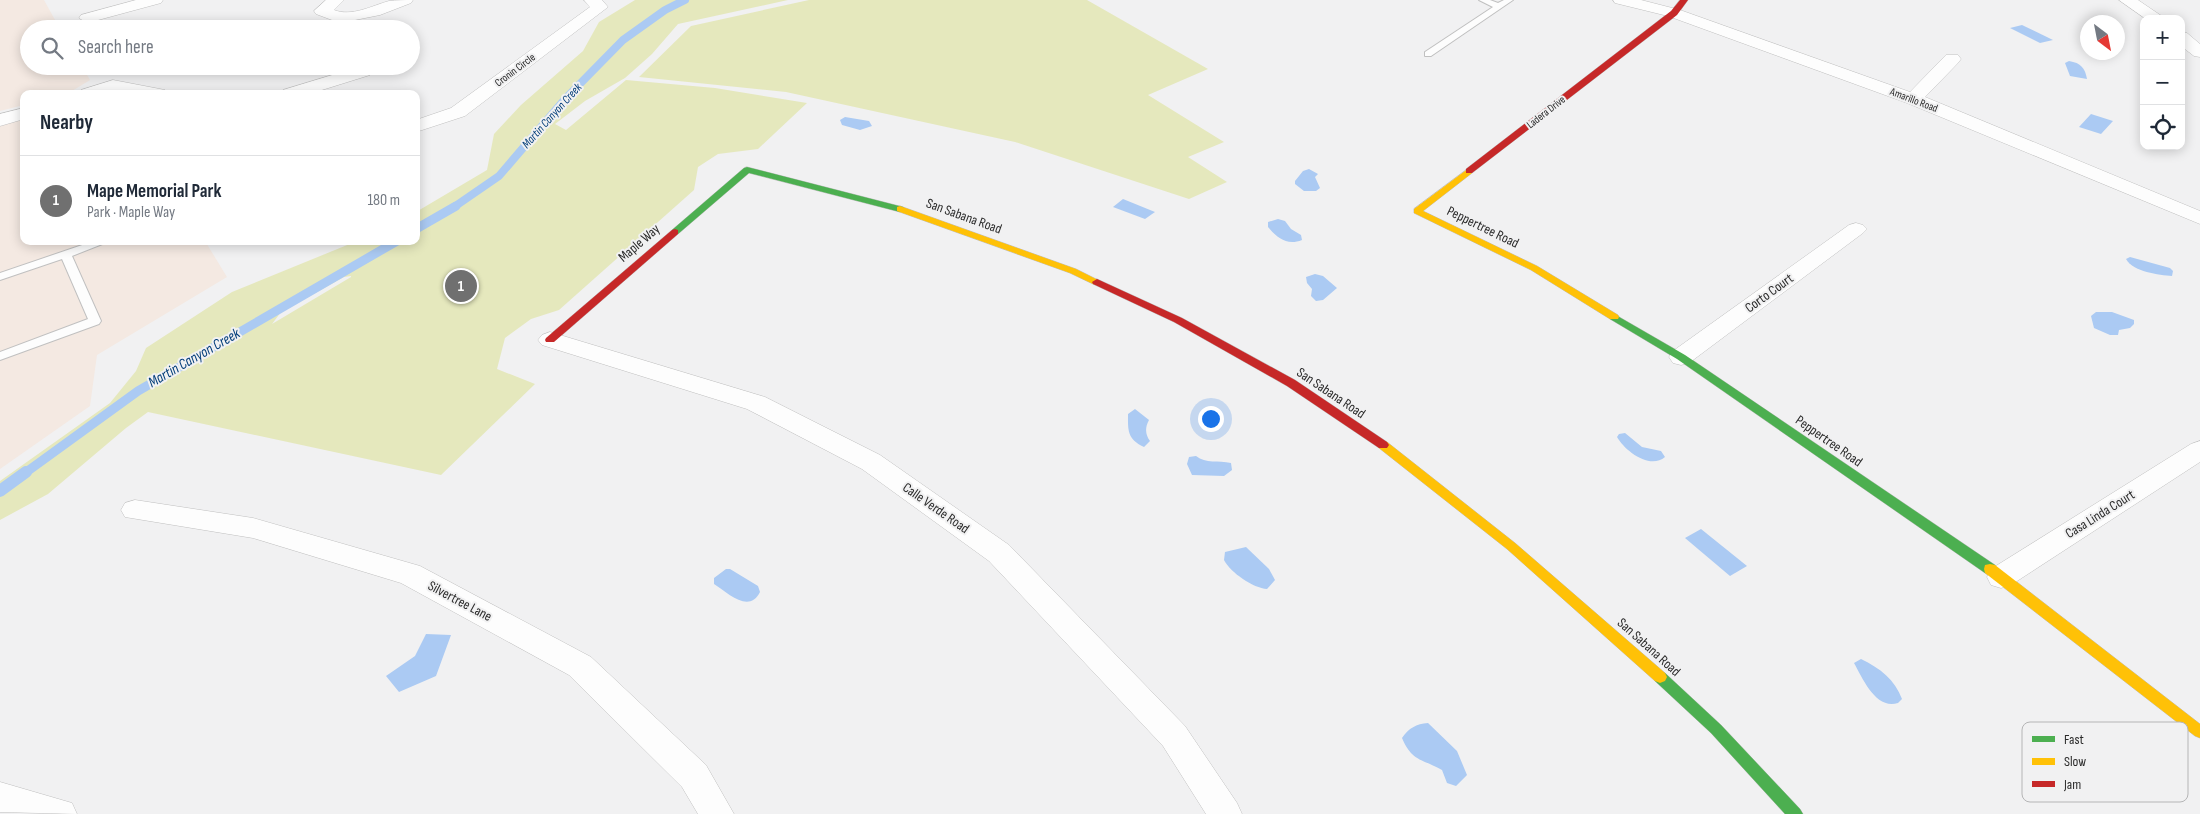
<!DOCTYPE html>
<html lang="en">
<head>
<meta charset="utf-8">
<style>
	:root { --surface:#fff; --page:#f2f2f3; --text:#1f2937; --muted:#747a83; --line:#e0e1e3; --accent:#707070 }
	body { margin:0; font-family:"Sofia Sans Condensed",sans-serif; background:var(--page); color:var(--text) }
	.controls { position:absolute; right:15px; top:15px; display:grid; overflow:hidden; border-radius:10px; box-shadow:0 2px 12px #0003 }
	.controls button { width:45px; height:45px; display:grid; place-items:center; padding:0; border:0; border-bottom:1px solid var(--line); background:var(--surface); color:var(--text); font:25px sans-serif }
	.compass { position:absolute; left:2080px; top:15px; width:45px; height:45px; border-radius:50%; background:var(--surface); box-shadow:0 2px 12px #0003; rotate:148deg }
	.you { position:absolute; left:1210px; top:418px; width:18px; height:18px; margin:-12px; border:4px solid #fff; border-radius:50%; background:#1a73e8; box-shadow:0 0 0 8px #1a73e833 }
	.badge { display:grid; place-items:center; width:32px; height:32px; border-radius:50%; background:var(--accent); color:#fff; font-size:16px; font-weight:700 }
	.pin { position:absolute; translate:-50% -50%; border:2px solid #fff; box-shadow:0 1px 5px #0006 }
	.list { margin:0; padding:0; list-style:none }
	h2 { display:flex; justify-content:space-between; align-items:center; height:65px; margin:0; padding:0 20px; font-size:21px }
	h2 small { font-size:16px; font-weight:400; color:var(--muted) }
	.list li { display:grid; grid-template-columns:32px 1fr auto; gap:15px; align-items:center; box-sizing:border-box; height:90px; padding:0 20px; border-top:1px solid var(--line) }
	.list b { display:block; font-size:19px; white-space:nowrap }
	.list p { margin:0; font-size:16px; white-space:nowrap; color:var(--muted) }
	.list em { font-size:16px; font-style:normal; color:var(--muted) }
	.icon { flex:none; width:28px; height:28px; fill:none; stroke:currentColor; stroke-width:2; stroke-linecap:round; stroke-linejoin:round }
	.map { position:relative; flex:none; width:2200px; height:814px; overflow:hidden }
	.search { position:absolute; background:var(--surface); box-shadow:0 2px 12px #0003; left:20px; top:20px; width:400px; height:55px; display:flex; align-items:center; gap:12px; box-sizing:border-box; padding:0 18px; border-radius:28px; color:var(--muted); font-size:19px }
	.panel { position:absolute; background:var(--surface); box-shadow:0 2px 12px #0003; left:20px; top:90px; width:400px; height:155px; border-radius:10px }
	.map>svg:first-child { display:block }
	.commercial { fill:#f4e9e2 }
	.green { fill:#e5e8bd; fill-rule:evenodd }
	.water { fill:#abcaf3 }
	.lines { fill:none; stroke-linecap:round; stroke-linejoin:round }
	.stream-far2 { stroke:#abcaf3; stroke-width:8 }
	.stream-far1 { stroke:#abcaf3; stroke-width:9 }
	.stream { stroke:#abcaf3; stroke-width:12 }
	.lane-casing { stroke:#c0c0c0; stroke-width:2 }
	.street-casing { stroke:#c0c0c0; stroke-width:1 }
	.fast-casing { stroke:#c0c0c0; stroke-width:1 }
	.slow-casing { stroke:#c0c0c0; stroke-width:1 }
	.jam-casing { stroke:#c0c0c0; stroke-width:1 }
	.lane { fill:#fdfdfd; fill-rule:evenodd }
	.street { fill:#fdfdfd; fill-rule:evenodd }
	.fast { fill:#4caf50; fill-rule:evenodd }
	.slow { fill:#ffc107; fill-rule:evenodd }
	.jam { fill:#c62828; fill-rule:evenodd }
	.labels { text-anchor:middle; dominant-baseline:central; stroke-width:4; stroke-linejoin:round; paint-order:stroke }
	.far-street-label { font-size:11px; fill:#2a2a2a; stroke:#f1f1f2 }
	.far-water-label { font-size:12px; font-style:italic; fill:#003c79; stroke:#f1f1f2 }
	.street-label { font-size:14px; fill:#2a2a2a; stroke:#f1f1f2 }
	.water-label { font-size:15px; font-style:italic; fill:#003c79; stroke:#f1f1f2 }
	.key { fill:#f1f1f2; stroke:#b5b5b6; stroke-width:1 }
	.key-label { font-size:14px; fill:#2a2a2a }
</style>
</head>
<body>
<div class="map">
<svg width="2200" height="814" viewBox="0 0 2200 814">
	<rect width="100%" height="100%" fill="#f1f1f2"/>
	<g class="commercial">
		<polygon points="0,0 44,0 60,29 29,29 29,66 82,66 90,80 72,91 62,94 24,94 24,105 0,111"/>
		<polygon points="24,118 24,241 205,241 227,277 97,355 90,406 0,469 0,125"/>
	</g>
	<g class="green">
		<path d="M635,0H788L678,24L652,54L625,78L585,101L555,124L566,130L626,80L715,88L807,103L758,149L718,154L698,167L694,190L559,310L531,319L505,338L497,369L535,384L441,475L148,412L126,428L48,494L0,520V481L110,403L136,371L146,348L232,292L357,241H416V212L487,170L494,134L521,105L583,51L599,22ZM351,276V277L272,324L281,312L344,277Z"/>
		<polygon points="809,0 1087,0 1208,69 1148,95 1224,142 1188,157 1227,182 1189,199 1015,142 786,92 639,77 691,26"/>
	</g>
	<g class="water">
		<polygon points="244,21 279,21 270,29 235,29"/>
		<polygon points="2022,25 2053,40 2040,43 2010,28"/>
		<path d="M2069,61C2081,63 2085,68 2087,79L2070,76L2065,63Z"/>
		<polygon points="2091,114 2113,121 2101,134 2079,127"/>
		<polygon points="845,117 869,121 872,126 860,130 842,125 840,120"/>
		<polygon points="1309,169 1318,174 1315,177 1320,188 1316,191 1304,191 1295,184 1295,181 1303,171"/>
		<polygon points="1123,199 1155,212 1145,219 1113,207"/>
		<path d="M1278,219L1285,221L1291,229L1301,235L1302,240C1287,246 1277,238 1268,227V222Z"/>
		<path d="M2130,257L2170,268L2173,271L2172,276C2159,275 2133,272 2126,259Z"/>
		<polygon points="1315,274 1323,276 1337,288 1323,300 1316,301 1311,296 1312,289 1307,283 1306,277"/>
		<polygon points="2096,312 2112,312 2134,320 2134,324 2130,328 2119,330 2118,335 2110,335 2094,328 2091,316"/>
		<path d="M1135,409L1149,420C1145,427 1145,434 1150,441L1144,447C1127,439 1128,430 1128,414Z"/>
		<path d="M1625,433L1642,447L1661,451L1665,457C1650,470 1625,451 1617,437L1619,434Z"/>
		<path d="M1196,456C1206,464 1218,460 1231,463L1232,470L1224,476L1192,475L1187,464L1189,457Z"/>
		<polygon points="1701,529 1747,566 1730,576 1685,538"/>
		<path d="M1246,547L1269,569L1275,580L1267,589C1253,588 1231,573 1224,560L1225,552Z"/>
		<path d="M726,569H730L758,586L760,592C749,614 728,593 714,584V578Z"/>
		<polygon points="426,634 451,635 436,676 399,692 386,676 415,656"/>
		<path d="M1861,659C1880,668 1895,680 1902,699L1898,703C1876,710 1863,679 1854,663Z"/>
		<path d="M1428,723L1457,751L1467,775L1456,786L1447,783L1442,770C1423,759 1412,762 1402,738C1409,728 1416,724 1428,723Z"/>
	</g>
	<g class="lines">
		<polyline class="stream-far2" points="454,207 499,176 565,99 623,40 665,10 685,0"/>
		<g class="stream-far1">
			<polyline points="416,229 456,206"/>
			<polyline points="25,473 138,391 397,241"/>
		</g>
		<polyline class="stream" points="0,491 26,472"/>
		<defs>
			<g id="lane">
				<polygon points="1479,0 1490,0 1498,3 1504,0 1513,0 1431,56 1425,56 1425,52 1493,7"/>
				<polygon points="94,241 110,241 72,256 101,321 99,324 0,360 0,352 88,319 62,259 0,280 0,273"/>
			</g>
			<g id="street">
				<polygon points="136,0 163,0 161,3 87,23 79,18 81,15"/>
				<path d="M326,0H344L334,10C352,17 371,6 389,1C396,0 405,0 413,0L411,3L380,15L340,23L316,14L314,11Z"/>
				<polygon points="584,0 602,0 608,7 465,116 416,132 416,120 451,108 590,7"/>
				<polygon points="1613,0 1641,0 1680,10 1910,92 1946,55 1958,55 1961,59 1958,63 1925,97 2200,211 2200,224 1907,103 1668,16 1615,3"/>
				<polygon points="2119,0 2138,0 2166,19 2146,19"/>
				<polygon points="2181,32 2187,33 2200,44 2200,57 2194,56 2181,46"/>
				<polygon points="362,66 370,67 373,71 370,75 309,94 280,94 283,90"/>
				<polygon points="113,80 165,90 168,94 130,94 114,91 105,94 78,94 81,90"/>
				<polygon points="24,108 24,119 0,126 0,114"/>
				<polygon points="1856,223 1863,225 1867,229 1863,233 1689,363 1681,365 1673,363 1669,357 1673,351 1849,225"/>
				<polygon points="550,332 765,397 880,455 1009,545 1185,726 1237,803 1242,814 1206,814 1163,746 989,561 862,469 747,409 542,345 538,340 542,335"/>
				<polygon points="2200,441 2200,462 2011,585 2001,588 1991,585 1987,577 1991,569 2191,444"/>
				<polygon points="135,500 253,518 420,566 591,657 706,765 734,814 698,814 682,787 569,675 401,583 253,538 125,517 121,510 125,503"/>
				<polygon points="0,782 72,803 77,814 0,812"/>
			</g>
			<g id="fast">
				<polygon points="747,167 903,207 905,209 900,212 749,173 678,234 672,234 672,230 744,168"/>
				<polygon points="1614,314 1685,355 1995,565 1996,569 1995,573 1990,574 1985,573 1677,359 1610,319 1609,317 1610,315"/>
				<polygon points="1660,671 1665,673 1721,725 1800,809 1803,814 1785,814 1711,733 1655,681 1653,677 1655,673"/>
			</g>
			<g id="slow">
				<polygon points="1469,168 1472,169 1472,173 1423,211 1537,266 1618,315 1619,317 1618,319 1610,319 1531,270 1414,213 1414,209"/>
				<polygon points="900,206 1076,269 1102,282 1097,285 1093,284 1070,273 897,211 897,207"/>
				<polygon points="1383,441 1387,442 1515,543 1665,673 1667,677 1665,681 1660,683 1655,681 1507,549 1379,448 1377,445"/>
				<polygon points="1990,564 1995,565 2200,724 2200,738 2195,736 1985,573 1984,569 1985,565"/>
			</g>
			<g id="jam">
				<polygon points="1680,0 1688,0 1677,15 1472,173 1466,173 1466,169 1671,11"/>
				<polygon points="675,229 678,230 678,234 554,342 546,342 545,340 546,338 672,230"/>
				<polygon points="1097,279 1182,318 1295,380 1387,442 1389,445 1387,448 1379,448 1287,386 1174,322 1093,284 1092,282"/>
			</g>
		</defs>
		<use href="#lane" class="lane-casing"/>
		<use href="#street" class="street-casing"/>
		<use href="#fast" class="fast-casing"/>
		<use href="#slow" class="slow-casing"/>
		<use href="#jam" class="jam-casing"/>
		<use href="#lane" class="lane"/>
		<use href="#street" class="street"/>
		<use href="#fast" class="fast"/>
		<use href="#slow" class="slow"/>
		<use href="#jam" class="jam"/>
	</g>
	<g class="labels">
		<g class="far-street-label">
			<text transform="translate(515 70) rotate(-37)">Cronin Circle</text>
			<text transform="translate(1914 100) rotate(21)">Amarillo Road</text>
			<text transform="translate(1546 112) rotate(-38)">Ladera Drive</text>
		</g>
		<g class="far-water-label">
			<text transform="translate(552 116) rotate(-48)">Martin Canyon Creek</text>
		</g>
		<g class="street-label">
			<text transform="translate(964 216) rotate(20)">San Sabana Road</text>
			<text transform="translate(1483 227) rotate(26)">Peppertree Road</text>
			<text transform="translate(639 243) rotate(-41)">Maple Way</text>
			<text transform="translate(1769 293) rotate(-36)">Corto Court</text>
			<text transform="translate(1331 393) rotate(34)">San Sabana Road</text>
			<text transform="translate(1829 441) rotate(35)">Peppertree Road</text>
			<text transform="translate(936 508) rotate(35)">Calle Verde Road</text>
			<text transform="translate(2100 514) rotate(-32)">Casa Linda Court</text>
			<text transform="translate(460 601) rotate(28)">Silvertree Lane</text>
			<text transform="translate(1649 647) rotate(42)">San Sabana Road</text>
		</g>
		<g class="water-label">
			<text transform="translate(194 358) rotate(-30)">Martin Canyon Creek</text>
		</g>
	</g>
	<rect x="2022" y="722" width="166" height="80" rx="8" class="key"/>
	<rect x="2032" y="736" width="23" height="6" fill="#4caf50"/>
	<rect x="2032" y="758" width="23" height="7" fill="#ffc107"/>
	<rect x="2032" y="781" width="23" height="6" fill="#c62828"/>
	<g class="key-label">
		<text x="2064" y="744">Fast</text>
		<text x="2064" y="766">Slow</text>
		<text x="2064" y="789">Jam</text>
	</g>
</svg>
<div class="controls">
<button>+</button>
<button>−</button>
<button><svg class="icon" aria-label="locate" viewBox="0 0 24 24"><circle cx="12" cy="12" r="6"/><path d="M12 2v4M12 18v4M2 12h4M18 12h4"/></svg></button>
</div>
<svg class="compass" viewBox="-18 -18 36 36"><path d="M0-13l5 13h-10z" fill="#e53935"/><path d="M0 13l5-13h-10z" fill="#747a83"/></svg>
<div class="you"></div>
<div class="pin badge" style="left:461px;top:286px">1</div>
<div class="search"><svg class="icon" aria-label="search" viewBox="0 0 24 24"><circle cx="10" cy="10" r="6"/><path d="M15 15l6 6"/></svg>Search here</div>
<section class="panel">
<h2>Nearby<small></small></h2>
<ul class="list">
<li><span class="badge">1</span><div><b>Mape Memorial Park</b><p>Park · Maple Way</p></div><em>180 m</em></li>
</ul>
</section>
</div>
</body>
</html>
